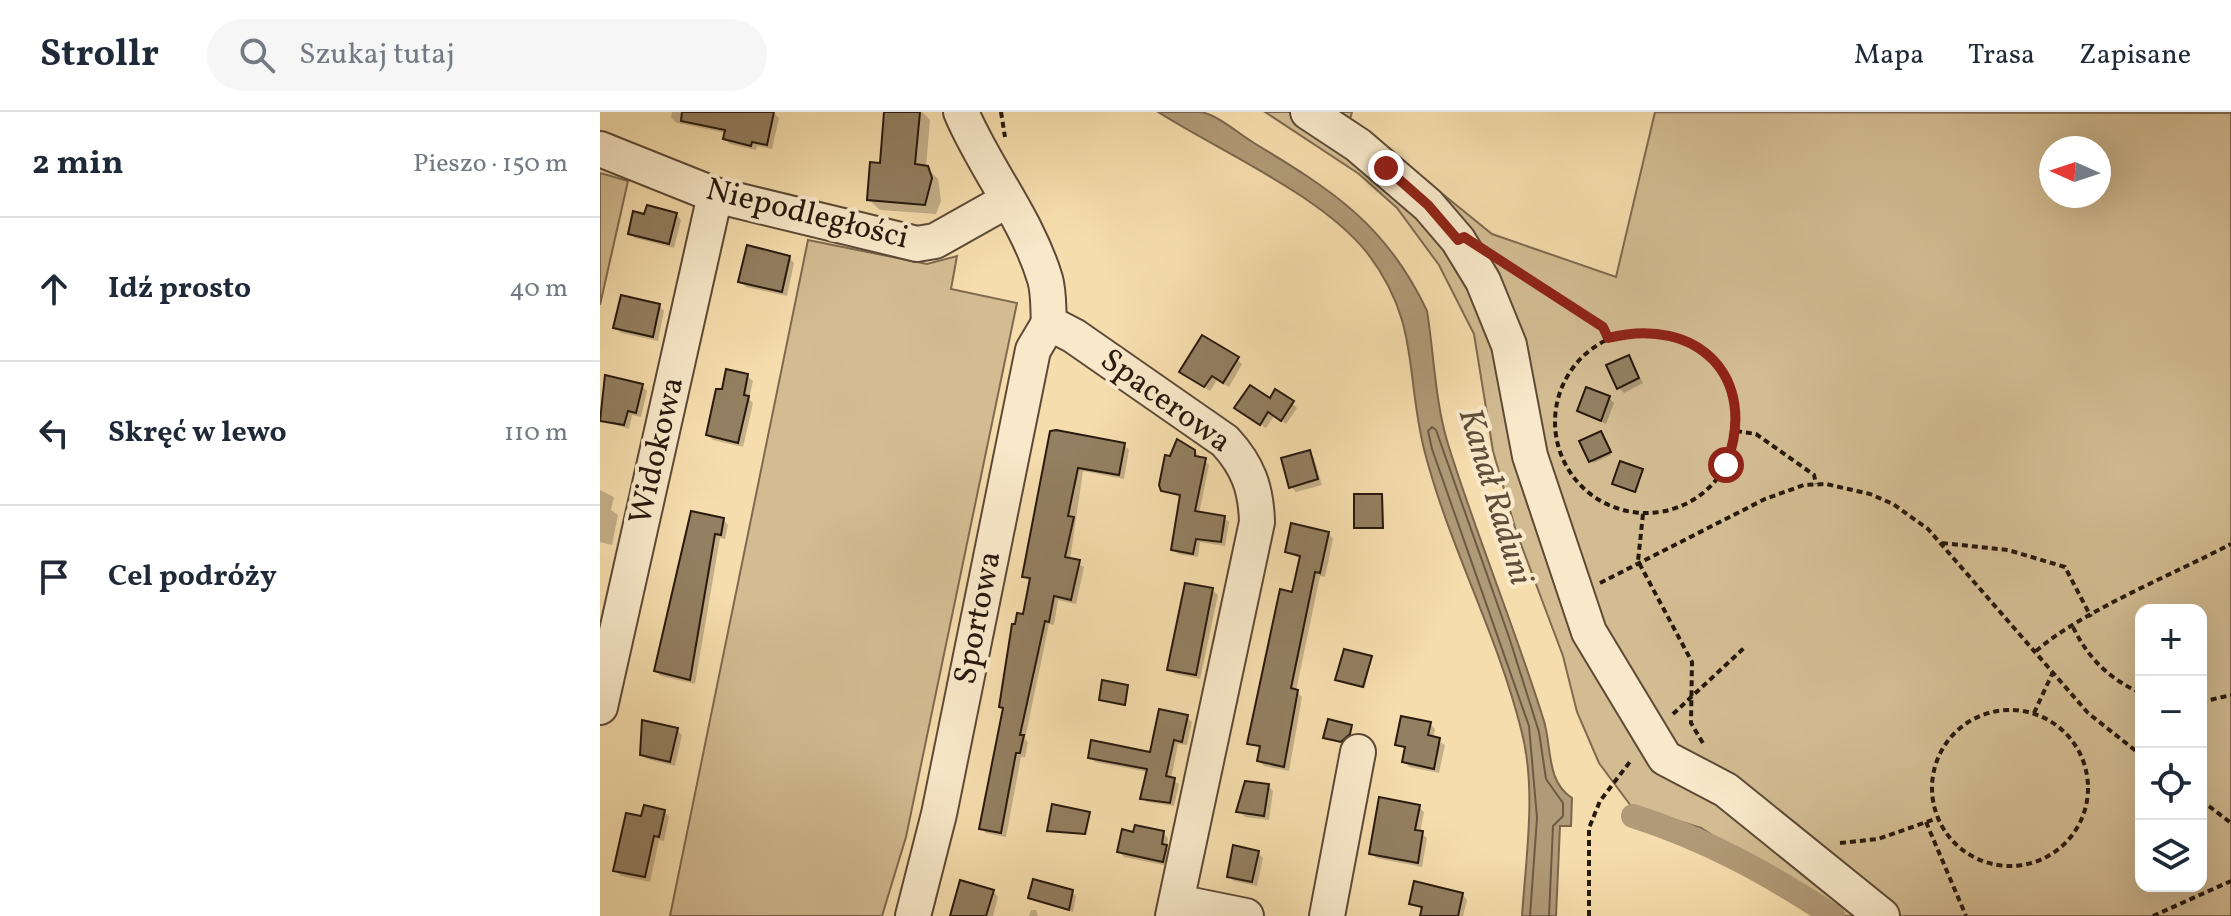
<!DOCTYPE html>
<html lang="pl">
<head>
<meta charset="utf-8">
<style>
	:root { --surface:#fff; --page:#f6f6f7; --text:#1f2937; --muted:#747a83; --line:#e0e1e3 }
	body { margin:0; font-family:Vollkorn,serif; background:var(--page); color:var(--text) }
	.controls { position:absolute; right:24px; bottom:24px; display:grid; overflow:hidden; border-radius:16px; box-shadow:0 8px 32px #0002 }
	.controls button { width:72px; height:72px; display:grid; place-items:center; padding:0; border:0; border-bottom:2px solid var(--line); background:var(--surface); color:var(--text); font:40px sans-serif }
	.compass { position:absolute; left:1439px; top:24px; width:72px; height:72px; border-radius:50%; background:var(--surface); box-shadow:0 8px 32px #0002; rotate:273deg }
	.stop { position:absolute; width:24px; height:24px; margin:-18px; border:6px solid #8f2418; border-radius:50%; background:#fff }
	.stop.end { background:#8f2418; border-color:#fff; box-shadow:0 2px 8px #0008 }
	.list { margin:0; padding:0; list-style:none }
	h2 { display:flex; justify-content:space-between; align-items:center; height:104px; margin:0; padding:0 32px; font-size:34px }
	h2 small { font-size:26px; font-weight:400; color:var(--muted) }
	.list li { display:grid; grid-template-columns:52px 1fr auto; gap:24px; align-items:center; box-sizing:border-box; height:144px; padding:0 32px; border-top:2px solid var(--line) }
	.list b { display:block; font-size:30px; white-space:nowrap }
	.list em { font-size:26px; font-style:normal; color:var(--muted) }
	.icon { flex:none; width:44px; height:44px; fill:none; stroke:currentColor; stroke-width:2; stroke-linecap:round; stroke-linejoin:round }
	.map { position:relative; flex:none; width:1631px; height:804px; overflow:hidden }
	header { display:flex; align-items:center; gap:48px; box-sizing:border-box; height:112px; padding:0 40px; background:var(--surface); border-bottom:2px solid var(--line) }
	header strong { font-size:38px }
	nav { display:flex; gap:44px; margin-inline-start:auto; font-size:28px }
	.search { width:560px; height:72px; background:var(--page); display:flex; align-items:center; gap:20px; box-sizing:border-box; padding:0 28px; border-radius:44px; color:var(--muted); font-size:30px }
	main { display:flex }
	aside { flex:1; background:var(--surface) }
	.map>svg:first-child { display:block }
	.green { fill:#d3bc92; stroke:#7e6a50; stroke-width:2; fill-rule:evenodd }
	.water { fill:#b09a77; stroke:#7a664d; stroke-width:2 }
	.shadow { fill:#0003 }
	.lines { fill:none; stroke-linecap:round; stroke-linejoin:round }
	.shore { stroke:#6c5a42; stroke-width:2 }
	.canal { stroke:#b09a77; stroke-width:24 }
	.building { fill:#937f61; stroke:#28190e; stroke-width:2 }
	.minor-casing { stroke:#5c4a36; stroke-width:38 }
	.path { stroke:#28190e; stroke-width:4; stroke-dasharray:6 4; stroke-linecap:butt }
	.minor { stroke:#f9e9ca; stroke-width:34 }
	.route { stroke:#8f2418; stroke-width:10 }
	.labels { text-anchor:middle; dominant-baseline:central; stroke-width:8; stroke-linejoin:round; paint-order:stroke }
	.street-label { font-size:32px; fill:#28190e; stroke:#f9e9ca }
	.water-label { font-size:34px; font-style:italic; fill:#5e4d38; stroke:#f9e9ca }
</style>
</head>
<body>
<header>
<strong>Strollr</strong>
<div class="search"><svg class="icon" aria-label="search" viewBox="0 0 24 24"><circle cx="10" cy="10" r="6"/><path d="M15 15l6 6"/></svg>Szukaj tutaj</div>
<nav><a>Mapa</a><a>Trasa</a><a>Zapisane</a></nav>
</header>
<main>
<aside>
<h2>2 min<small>Pieszo · 150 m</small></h2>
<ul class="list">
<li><svg class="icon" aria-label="ahead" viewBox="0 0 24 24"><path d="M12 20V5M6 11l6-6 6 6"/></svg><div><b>Idź prosto</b></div><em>40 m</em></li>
<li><svg class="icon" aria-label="left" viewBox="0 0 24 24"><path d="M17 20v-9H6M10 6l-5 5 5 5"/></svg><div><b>Skręć w lewo</b></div><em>110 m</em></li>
<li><svg class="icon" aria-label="arrive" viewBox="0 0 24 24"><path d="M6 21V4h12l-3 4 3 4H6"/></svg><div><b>Cel podróży</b></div></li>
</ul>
</aside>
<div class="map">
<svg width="1631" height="804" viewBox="0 0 1631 804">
	<rect width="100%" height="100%" fill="#f6ddad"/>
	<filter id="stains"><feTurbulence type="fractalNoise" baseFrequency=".0025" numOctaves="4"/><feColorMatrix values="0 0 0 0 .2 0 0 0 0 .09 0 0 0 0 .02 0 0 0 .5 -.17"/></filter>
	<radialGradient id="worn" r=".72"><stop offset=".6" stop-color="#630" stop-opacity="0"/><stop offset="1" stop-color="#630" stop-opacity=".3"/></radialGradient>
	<g class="green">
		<path d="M665,0H752L750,7L892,122L1016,165L1055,0L1631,1V804H1241L1101,716L1031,694L999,651L977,600L963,544L916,419L893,339L874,222L839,153L797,96L759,62ZM1451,36H1499V84H1451ZM1541,498H1601V774H1541Z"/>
		<polygon points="0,61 28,69 0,193"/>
		<polygon points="208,128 327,152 357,144 351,177 417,191 306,725 282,804 70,804"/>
	</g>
	<path class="water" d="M558,0C572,0 588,0 601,0C618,3 639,22 654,31C732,78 787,113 827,199C834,242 835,290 848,332C877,425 915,516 944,609C952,636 946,669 972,686L971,714H960L956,804H922C926,744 937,676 921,617C897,521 848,432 824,337C805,260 820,211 768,142C723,84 621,40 558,0Z"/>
	<g class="shadow">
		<polygon points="72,0 172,0 179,6 172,37 157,34 156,38 130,32 125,27 126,21 77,11 71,6"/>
		<polygon points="286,0 322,0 330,8 326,55 338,67 341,89 336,102 280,98 269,88 282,53"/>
		<polygon points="76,102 81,108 74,136 35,126 30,121"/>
		<polygon points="189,145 194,151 187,184 146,175 141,170"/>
		<polygon points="59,194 64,199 58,229 21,221 15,215"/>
		<polygon points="1028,245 1043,271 1024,281 1018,275"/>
		<polygon points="637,247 642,252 629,275 617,268 610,279 587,265"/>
		<polygon points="147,264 153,269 149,287 153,291 143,335 113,328 108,323"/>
		<polygon points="6,266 42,274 47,279 41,305 32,303 29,317 0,308"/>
		<polygon points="1009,286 1014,291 1006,312 979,299"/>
		<polygon points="670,288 692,291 697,296 686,312 674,304 666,316 642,301"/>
		<polygon points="452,321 524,333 529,338 524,367 483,359 470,448 484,455 476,492 458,488 454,513 449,512 425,627 428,630 425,645 421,645 406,725 386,721 381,716 405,598 401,594 424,504 429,469 424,464"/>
		<polygon points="1002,324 1011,343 993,351 982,330"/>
		<polygon points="594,339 609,353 599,402 624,406 629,410 625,434 600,430 598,445 578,442 573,438 582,386 562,378"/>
		<polygon points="709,340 714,346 722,373 696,380 691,375"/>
		<polygon points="1042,359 1037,380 1017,373"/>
		<polygon points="0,378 14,385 11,398 18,403 12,433 0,430"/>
		<polygon points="781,384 784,417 758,417 756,415"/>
		<polygon points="93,401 123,407 128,413 125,427 120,426 95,572 61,564 56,559"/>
		<polygon points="728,421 733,427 725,465 720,464 696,579 702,585 689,659 664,654 659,649 661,637 650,631 701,447 687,440"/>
		<polygon points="612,478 618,483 600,567 575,562 569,557"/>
		<polygon points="771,546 765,576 738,567"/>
		<polygon points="527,575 526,594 501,587"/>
		<polygon points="587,605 592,610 587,633 578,632 571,667 579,672 574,694 547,690 543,686 548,660 495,650 490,645 552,643"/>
		<polygon points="44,610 77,618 82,623 75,654 47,647 42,642"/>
		<polygon points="830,612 835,617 833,626 845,633 839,661 809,655 804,649 806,638 797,632"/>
		<polygon points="751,614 751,624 744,632 726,626"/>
		<polygon points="668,674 673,679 669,708 645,705 640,700"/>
		<polygon points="819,695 824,700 820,721 827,726 822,755 776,746 771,741"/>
		<polygon points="64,699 69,705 64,729 59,728 50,770 21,764 16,759 43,706"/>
		<polygon points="489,701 487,723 449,718"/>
		<polygon points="563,721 568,726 567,736 571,740 568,754 524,745 519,739"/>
		<polygon points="658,741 663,746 657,774 634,769 629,764"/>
		<polygon points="393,779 398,785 393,804 353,804"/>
		<polygon points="472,780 476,784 473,800 430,786"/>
		<polygon points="862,782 867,788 863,804 822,804 823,798 811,791"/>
		<polygon points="431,798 436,798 438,804 429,804"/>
	</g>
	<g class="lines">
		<polyline class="shore" points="930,804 937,706 929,614 832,337 828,319 832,315 836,318 909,525 939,620 946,667 963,691 963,704 953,714 949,804"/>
		<path class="canal" d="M1033,704C1106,727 1169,762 1233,804"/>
	</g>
	<g class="building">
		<polygon points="82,0 174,0 167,33 152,30 151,34 123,27 125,18 81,9"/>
		<polygon points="284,0 320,0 315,52 328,54 332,66 325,93 267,88 270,50 280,51"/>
		<polygon points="47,93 77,101 69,132 28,122 33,99 44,102"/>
		<polygon points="147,133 190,144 182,180 138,170"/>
		<polygon points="21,183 60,192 53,225 13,216"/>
		<polygon points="602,223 639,245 623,271 612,264 604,275 579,260"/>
		<polygon points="1029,243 1039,266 1017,277 1006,253"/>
		<polygon points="126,257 148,262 144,283 149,284 138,331 106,323 116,277 122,277"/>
		<polygon points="5,263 43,272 36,301 28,299 24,313 0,309"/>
		<polygon points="650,273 670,286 675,277 694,289 681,309 668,300 660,313 634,296"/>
		<polygon points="986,275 1010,284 1001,309 977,299"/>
		<polygon points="456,318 525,331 519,363 478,356 468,404 474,405 465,445 480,448 471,488 454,484 449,510 445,509 420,623 424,623 420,641 416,641 401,721 379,717 403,596 399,595 412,512 415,512 417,501 423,502 430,466 422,465 450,319"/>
		<polygon points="1001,319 1011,340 989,350 979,329"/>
		<polygon points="577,327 595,338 595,344 606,346 595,399 625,404 621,430 596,427 593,442 571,438 580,383 561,379 559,373 565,343 570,344"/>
		<polygon points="710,338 718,367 689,376 681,346"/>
		<polygon points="1020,349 1043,357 1035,380 1012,372"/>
		<polygon points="754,382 782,382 783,416 754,416"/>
		<polygon points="91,399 124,406 121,423 115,422 90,568 54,559"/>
		<polygon points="691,411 729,420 720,461 715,460 691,576 698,578 684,655 657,649 660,634 647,632 680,477 692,480 700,444 685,440"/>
		<polygon points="585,471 613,476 596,563 567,558"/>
		<polygon points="744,537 772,544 763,575 735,568"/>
		<polygon points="502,568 528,573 525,593 499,588"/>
		<polygon points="559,597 588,603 582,630 574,628 566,664 575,666 570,691 540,687 547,657 488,646 491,628 550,640"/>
		<polygon points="801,604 831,610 828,623 840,626 834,657 802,650 805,635 795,633"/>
		<polygon points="728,607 752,613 750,622 741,630 723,626"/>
		<polygon points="42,608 78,616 70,650 40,643"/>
		<polygon points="645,669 669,672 664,704 636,700"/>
		<polygon points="779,685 820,693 815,718 823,719 818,751 769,742"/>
		<polygon points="452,692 490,700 485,722 447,719"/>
		<polygon points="44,693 65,698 59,725 54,724 45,765 13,759 26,701 41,704"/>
		<polygon points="535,713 564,719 562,732 567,733 563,750 517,740 522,717 533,720"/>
		<polygon points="633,733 659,739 652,770 627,765"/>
		<polygon points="433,767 473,778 469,798 428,786"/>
		<polygon points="360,768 394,778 386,804 350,804"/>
		<polygon points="814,769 863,781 858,804 820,804 822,795 809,792"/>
	</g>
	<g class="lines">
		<defs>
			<g id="minor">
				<path d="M361,0C385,57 427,107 445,167C449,180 448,197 449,211"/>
				<polyline points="708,0 758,33 828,93 858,128 883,169 909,233 930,344 989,520 1065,646 1126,678 1282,804"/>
				<polyline points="0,37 115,83 317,132 335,129 408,88"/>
				<path d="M449,211L474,224L625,329C648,354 656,376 657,410L573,804"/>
				<polyline points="0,595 115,83"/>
				<polyline points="577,790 646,804"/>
				<polyline points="313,804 339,702 433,238 449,211"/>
				<polyline points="727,804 758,640"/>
			</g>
		</defs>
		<use href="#minor" class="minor-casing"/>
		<g class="path">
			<polyline points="401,0 405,25"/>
			<polyline points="907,153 1003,215 1008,226"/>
			<circle cx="1046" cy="310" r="91"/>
			<polyline points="1136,319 1156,322 1214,363 1216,372"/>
			<polyline points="1043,402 1038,449 1092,550 1091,611 1104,633"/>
			<polyline points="1342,431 1408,438 1465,455 1491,505"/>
			<polyline points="1000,471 1165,387 1204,373 1226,372 1270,382 1293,392 1328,417 1488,601 1541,643"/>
			<path d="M1473,515C1488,546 1509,567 1541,581"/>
			<path d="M1436,539C1482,499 1574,462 1631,432"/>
			<polyline points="1601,590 1631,583"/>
			<circle cx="1410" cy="676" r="78"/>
			<polyline points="1434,601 1453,560"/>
			<polyline points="1073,602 1144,536"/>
			<polyline points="1601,688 1631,711"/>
			<polyline points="1326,710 1366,804"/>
			<polyline points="1240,731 1278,727 1338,706"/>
			<polyline points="989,804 989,716 1000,689 1032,647"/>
			<polyline points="1553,804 1631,769"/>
		</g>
		<use href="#minor" class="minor"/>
	</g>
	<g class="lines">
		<path class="route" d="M786,56L828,93L858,128L864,125L1003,215L1008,226C1097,203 1160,265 1126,353"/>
	</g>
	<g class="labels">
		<g class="street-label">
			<text transform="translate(207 103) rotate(14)">Niepodległości</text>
			<text transform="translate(565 290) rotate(36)">Spacerowa</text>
			<text transform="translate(58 339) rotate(-77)">Widokowa</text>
			<text transform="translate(379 506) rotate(-79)">Sportowa</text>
		</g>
		<g class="water-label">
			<text transform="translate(894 385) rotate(73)">Kanał Raduni</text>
		</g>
	</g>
	<rect width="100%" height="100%" filter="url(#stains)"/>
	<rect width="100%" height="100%" fill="url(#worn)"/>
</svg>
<div class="controls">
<button>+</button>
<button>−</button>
<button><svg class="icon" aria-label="locate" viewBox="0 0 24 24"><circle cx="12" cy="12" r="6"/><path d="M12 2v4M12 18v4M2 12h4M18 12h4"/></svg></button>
<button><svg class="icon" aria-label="layers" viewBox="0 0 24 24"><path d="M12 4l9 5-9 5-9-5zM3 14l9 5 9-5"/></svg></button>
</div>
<svg class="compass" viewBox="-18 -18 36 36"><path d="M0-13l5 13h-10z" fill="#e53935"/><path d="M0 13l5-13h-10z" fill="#747a83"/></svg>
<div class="stop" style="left:1126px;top:353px"></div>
<div class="stop end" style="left:786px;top:56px"></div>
</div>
</main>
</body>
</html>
